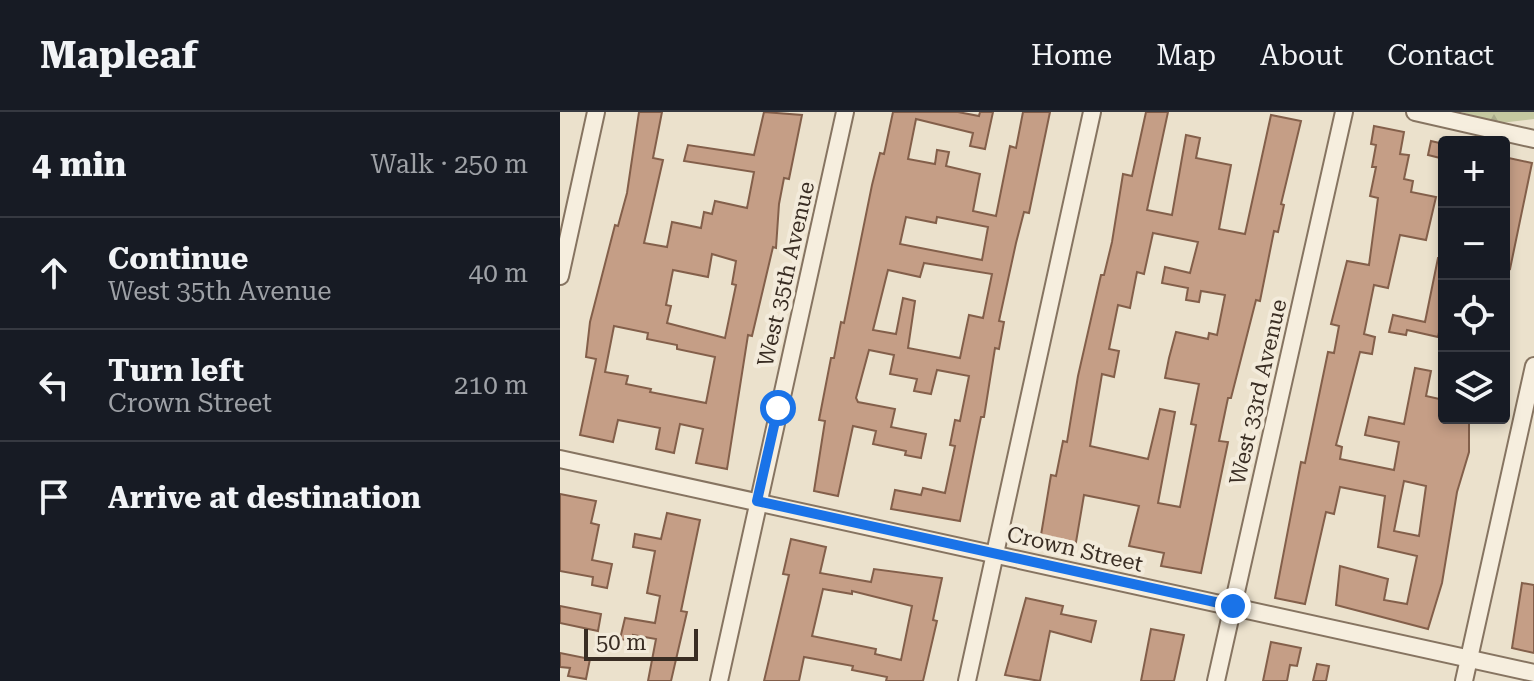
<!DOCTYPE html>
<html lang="en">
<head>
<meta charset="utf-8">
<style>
	:root { --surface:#171b24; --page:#20242c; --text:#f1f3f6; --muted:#9ea1a6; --line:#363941 }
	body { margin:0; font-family:"Roboto Serif",serif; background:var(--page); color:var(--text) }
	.controls { position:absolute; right:24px; top:24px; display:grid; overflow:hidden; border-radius:8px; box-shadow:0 4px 12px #0003 }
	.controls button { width:72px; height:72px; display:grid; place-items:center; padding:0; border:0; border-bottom:2px solid var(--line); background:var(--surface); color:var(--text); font:40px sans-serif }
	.scale { position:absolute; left:24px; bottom:20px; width:114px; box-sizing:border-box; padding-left:8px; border:4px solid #392d23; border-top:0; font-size:22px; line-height:28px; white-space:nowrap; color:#392d23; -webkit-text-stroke:6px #f3ebdb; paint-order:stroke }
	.stop { position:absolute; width:24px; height:24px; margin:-18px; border:6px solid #1a73e8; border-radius:50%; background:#fff }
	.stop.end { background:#1a73e8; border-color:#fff; box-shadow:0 2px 8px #0008 }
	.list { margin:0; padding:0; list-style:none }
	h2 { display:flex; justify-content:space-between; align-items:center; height:104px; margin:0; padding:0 32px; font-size:34px }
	h2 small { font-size:26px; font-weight:400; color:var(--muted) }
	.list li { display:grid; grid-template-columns:52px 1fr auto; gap:24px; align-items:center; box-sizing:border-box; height:112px; padding:0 32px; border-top:2px solid var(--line) }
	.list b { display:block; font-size:30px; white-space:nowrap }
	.list p { margin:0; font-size:26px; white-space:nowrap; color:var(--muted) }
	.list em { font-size:26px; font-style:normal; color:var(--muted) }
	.icon { flex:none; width:44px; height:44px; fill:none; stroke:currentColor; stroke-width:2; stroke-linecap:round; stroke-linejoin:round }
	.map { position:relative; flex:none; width:974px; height:569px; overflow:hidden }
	header { display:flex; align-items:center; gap:48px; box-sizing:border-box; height:112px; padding:0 40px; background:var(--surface); border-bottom:2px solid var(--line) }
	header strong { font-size:38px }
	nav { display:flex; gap:44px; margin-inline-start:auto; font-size:28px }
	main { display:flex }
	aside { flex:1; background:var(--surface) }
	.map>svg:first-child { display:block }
	.forest { fill:url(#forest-firs) }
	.building { fill:#c59e86; stroke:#835f4a; stroke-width:2; fill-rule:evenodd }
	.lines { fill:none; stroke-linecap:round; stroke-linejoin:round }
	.minor-casing { stroke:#867461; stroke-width:20 }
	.minor { stroke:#f6eede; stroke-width:16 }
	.route { stroke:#1a73e8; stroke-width:10 }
	.labels { text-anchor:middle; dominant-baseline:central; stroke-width:8; stroke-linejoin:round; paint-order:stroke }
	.street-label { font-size:22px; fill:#392d23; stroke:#f3ebdb }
</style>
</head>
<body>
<header>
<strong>Mapleaf</strong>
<nav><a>Home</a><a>Map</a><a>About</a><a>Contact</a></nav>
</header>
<main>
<aside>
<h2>4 min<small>Walk · 250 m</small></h2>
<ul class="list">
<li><svg class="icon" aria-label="ahead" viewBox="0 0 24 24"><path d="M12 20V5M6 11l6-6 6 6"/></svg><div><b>Continue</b><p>West 35th Avenue</p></div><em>40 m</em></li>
<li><svg class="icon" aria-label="left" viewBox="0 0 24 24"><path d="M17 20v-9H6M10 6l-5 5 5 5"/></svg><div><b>Turn left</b><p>Crown Street</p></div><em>210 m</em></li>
<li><svg class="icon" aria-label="arrive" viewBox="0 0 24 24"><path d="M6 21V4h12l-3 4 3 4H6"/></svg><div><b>Arrive at destination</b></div></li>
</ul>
</aside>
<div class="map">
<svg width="974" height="569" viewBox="0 0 974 569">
	<defs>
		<pattern id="forest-firs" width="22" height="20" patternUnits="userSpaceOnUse" patternTransform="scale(2)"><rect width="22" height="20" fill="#c5c8a0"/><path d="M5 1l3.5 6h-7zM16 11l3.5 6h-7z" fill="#aaac8a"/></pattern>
	</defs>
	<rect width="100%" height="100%" fill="#ebe1cc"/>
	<polygon class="forest" points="901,0 974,0 974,7 940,11"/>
	<g class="building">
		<path d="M79,0H102L93,46L103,48L84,131L107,135L112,110L141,116L144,100L152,102L155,89L187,96L194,60L124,49L128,33L194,43L204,0L242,3L229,67L224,66L219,92L216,136L213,135L192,224L188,223L167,357L136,351L143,317L120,312L114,341L96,337L100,316L58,308L53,330L20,323L36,247L26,245L30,210L55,113L58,114L67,81ZM152,142L176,149L172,172L176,173L165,226L107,211L111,194L106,193L113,158L148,165ZM54,214L88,221L87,227L117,233V237L155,245L146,291L90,280L91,277L66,272L68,264L45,260Z"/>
		<path d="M333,0H398L419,4L420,0H433L425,37L410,34L413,21L356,7L348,47L375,52L377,38L389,40L386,54L420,62L413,99L436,104L450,34L456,36L463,0H490L469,101L464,100L456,131L439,209L444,210L439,237L435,236L424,305H421L400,409L331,397L335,378L361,383L363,376L385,381L395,334L390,333L395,308L400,309L409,264L377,258L371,282L354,279L357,267L330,262L334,243L309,238L296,286L298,290L335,297L331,315L366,322L361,346L345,343L346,339L313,332L316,319L293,314L278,384L254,379L265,309L259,308L271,246H274L281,210L284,211L312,73L320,41L324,42ZM346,105L376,111L377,105L428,115L422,148L340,132ZM364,151L432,162L423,206L409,203L400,246L348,236L355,189L343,186L336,222L313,218L328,158L360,165Z"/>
		<path d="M586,0H608L587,98L612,103L626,23L640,26L636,46L671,53L659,117L685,122L711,3L741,9L721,92L724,93L718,120L714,119L700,189L696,188L671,286H668L659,329L668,330L641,461L601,454L604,441L569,434L579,394L524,383L515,436L480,429L491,363L496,364L503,329L507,330L518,264L541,163H544L552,130L563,62L572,64ZM593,121L638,130L630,161L605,155L602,171L628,176L626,188L639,190L641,179L665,183L657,223L649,221L648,227L616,220L609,246L605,266L639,272L631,312L636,313L620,395L598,391L615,300L600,297L588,347L530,334L542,262L554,265L559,239L549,237L558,193L570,196L577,160L584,162Z"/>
		<path d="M814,14L844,20L840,42L849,43L844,67L853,69L851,80L876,85L866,128L840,123L828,176L814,173L804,222L815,225L812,242L800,240L776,333L782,335L780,347L834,358L839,330L805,323L809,305L844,312L855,256L871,259L866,284L884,288V306H909V340L897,380L882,471L868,517L776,493L780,454L828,467L824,488L847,492L857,444L818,435L825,384L780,375L774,402L766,400L745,492L715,486L741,350L745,351L768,240L774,241L779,214L771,212L787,149L809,153L818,86L810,84L816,55H812L816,33L811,32ZM844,369L866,374L859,424L834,419Z"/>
		<polygon points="871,29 884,32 884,47 868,43"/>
		<polygon points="944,45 972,51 950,157 944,156"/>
		<polygon points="878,146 884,146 884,197 878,225 847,218 846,223 829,220 833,203 865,210"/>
		<polygon points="0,382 36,389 31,411 39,413 32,448 52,452 47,476 32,473 33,465 0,459"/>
		<polygon points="107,401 140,408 121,499 127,500 111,569 88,569 96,527 73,523 72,529 60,527 65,506 95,511 100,484 87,481 95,439 73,435 75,422 101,427"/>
		<path d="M231,427L266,435L260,461L311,470L314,457L382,466L373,508L377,509L363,569H326L327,565L292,558L293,554L244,545L239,569H204L229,463L223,462ZM263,477L292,482V479L352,494L341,548L315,542L316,537L252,524Z"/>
		<polygon points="962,471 974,473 974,541 952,536"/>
		<polygon points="466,486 503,494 501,502 536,509 531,530 490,519 480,569 445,563"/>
		<polygon points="0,494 41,502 38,519 0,511"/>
		<polygon points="591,517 624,523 614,569 581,569"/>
		<polygon points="711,530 741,536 737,554 730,553 727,569 703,569"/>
		<polygon points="0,541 30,547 26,567 8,564 10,556 0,555"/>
		<polygon points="757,552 769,554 766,569 753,569"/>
	</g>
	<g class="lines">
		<defs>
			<g id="minor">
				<polyline points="855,0 974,27"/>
				<polyline points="0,164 36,0"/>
				<polyline points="0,347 974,561"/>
				<polyline points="159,569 285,0"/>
				<polyline points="407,569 532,0"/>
				<polyline points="656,569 784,0"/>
				<polyline points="904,569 974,254"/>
			</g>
		</defs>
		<use href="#minor" class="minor-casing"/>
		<use href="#minor" class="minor"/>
	</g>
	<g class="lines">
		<polyline class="route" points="218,296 197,389 673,494"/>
	</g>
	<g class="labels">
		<g class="street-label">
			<text transform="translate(226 162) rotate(-77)">West 35th Avenue</text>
			<text transform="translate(698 280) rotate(-77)">West 33rd Avenue</text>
			<text transform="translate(515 437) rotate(13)">Crown Street</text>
		</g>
	</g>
</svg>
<div class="controls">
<button>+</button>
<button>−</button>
<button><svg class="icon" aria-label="locate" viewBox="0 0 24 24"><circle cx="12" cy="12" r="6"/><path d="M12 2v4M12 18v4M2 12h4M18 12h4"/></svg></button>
<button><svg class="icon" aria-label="layers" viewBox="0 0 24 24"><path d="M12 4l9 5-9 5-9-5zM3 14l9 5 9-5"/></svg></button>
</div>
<div class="scale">50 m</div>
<div class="stop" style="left:218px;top:296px"></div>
<div class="stop end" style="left:673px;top:494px"></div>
</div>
</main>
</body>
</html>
